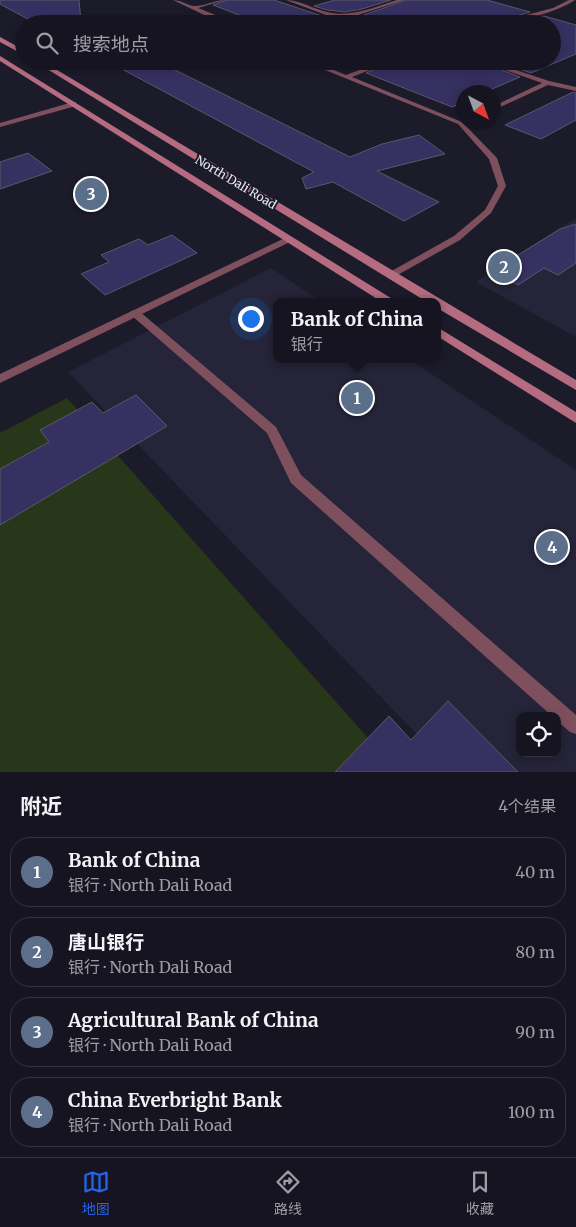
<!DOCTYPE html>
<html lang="zh">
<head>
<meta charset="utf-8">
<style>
	:root { --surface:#151420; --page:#1e1d29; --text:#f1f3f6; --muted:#9d9ea5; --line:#34333e; --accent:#2563eb }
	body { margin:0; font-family:Merriweather,"Noto Sans SC",serif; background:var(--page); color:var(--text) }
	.controls { position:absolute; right:15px; bottom:15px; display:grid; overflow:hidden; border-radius:10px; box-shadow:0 2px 12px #0003 }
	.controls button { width:45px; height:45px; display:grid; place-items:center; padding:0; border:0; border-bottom:1px solid var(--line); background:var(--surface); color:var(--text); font:25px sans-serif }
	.compass { position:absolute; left:456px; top:85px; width:45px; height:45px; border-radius:50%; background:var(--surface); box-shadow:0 2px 12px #0003; rotate:139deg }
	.you { position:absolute; left:250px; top:318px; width:18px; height:18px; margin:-12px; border:4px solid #fff; border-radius:50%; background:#1a73e8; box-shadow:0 0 0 8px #1a73e833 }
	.badge { display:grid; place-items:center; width:32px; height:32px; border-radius:50%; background:var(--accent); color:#fff; font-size:16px; font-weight:700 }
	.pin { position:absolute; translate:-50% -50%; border:2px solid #fff; box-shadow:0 1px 5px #0006 }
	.popup { position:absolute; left:273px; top:298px; width:168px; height:65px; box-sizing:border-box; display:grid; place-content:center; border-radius:10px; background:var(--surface); filter:drop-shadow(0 1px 4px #0005); font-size:16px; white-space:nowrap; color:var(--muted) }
	.popup b { font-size:19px; color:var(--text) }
	.popup::after { content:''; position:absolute; left:50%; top:100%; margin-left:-10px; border:10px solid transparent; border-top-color:var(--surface) }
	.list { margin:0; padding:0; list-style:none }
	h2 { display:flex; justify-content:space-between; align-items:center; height:65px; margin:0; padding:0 20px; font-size:21px }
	h2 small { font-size:16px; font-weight:400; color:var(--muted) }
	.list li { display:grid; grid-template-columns:32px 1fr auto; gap:15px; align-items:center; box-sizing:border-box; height:70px; margin:0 10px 10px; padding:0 10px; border:1px solid var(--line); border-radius:20px }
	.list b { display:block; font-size:19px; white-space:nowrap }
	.list p { margin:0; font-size:16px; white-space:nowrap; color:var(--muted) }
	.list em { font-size:16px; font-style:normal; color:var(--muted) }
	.icon { flex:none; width:28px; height:28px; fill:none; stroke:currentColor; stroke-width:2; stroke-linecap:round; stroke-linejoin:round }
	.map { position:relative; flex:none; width:576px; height:772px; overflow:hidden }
	.search { position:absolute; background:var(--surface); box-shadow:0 2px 12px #0003; left:15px; right:15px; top:15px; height:55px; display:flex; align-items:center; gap:12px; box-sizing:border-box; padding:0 18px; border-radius:28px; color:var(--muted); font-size:19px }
	.sheet { height:385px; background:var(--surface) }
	nav { display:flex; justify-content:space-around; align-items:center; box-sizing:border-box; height:70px; border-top:1px solid var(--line); background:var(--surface); font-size:14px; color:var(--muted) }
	nav a { display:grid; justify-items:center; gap:2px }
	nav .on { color:var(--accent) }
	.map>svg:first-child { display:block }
	.built { fill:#252438; fill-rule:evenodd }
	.green { fill:#283619 }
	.building { fill:#373162; stroke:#59586a }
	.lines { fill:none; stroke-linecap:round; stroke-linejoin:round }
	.service { fill:#7e505d; fill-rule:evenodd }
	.minor { fill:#7e505d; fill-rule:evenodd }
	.secondary { fill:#b56c81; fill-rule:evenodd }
	.labels { text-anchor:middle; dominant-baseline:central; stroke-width:4; stroke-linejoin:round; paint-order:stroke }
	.far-street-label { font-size:12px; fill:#e7e7f1; stroke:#1c1b2a }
</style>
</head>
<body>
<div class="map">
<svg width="576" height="772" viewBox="0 0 576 772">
	<rect width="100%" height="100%" fill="#1c1b2a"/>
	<g class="built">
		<polygon points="576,218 576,337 476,282"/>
		<path d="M271,268L322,302H277V359H409L576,470V772H453L68,372ZM520,716H557V753H520Z"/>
	</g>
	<polygon class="green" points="67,398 398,772 0,772 0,433"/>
	<g class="building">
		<polygon points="0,0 79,0 81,22 79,22 82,24 37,24 0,4"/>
		<polygon points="227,0 274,0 325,17 334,17 319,24 262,24 213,5"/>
		<polygon points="335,0 391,0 362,9 345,12 327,10 314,6"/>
		<polygon points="406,0 487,0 530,12 490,24 384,24 364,15"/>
		<polygon points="544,16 576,25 576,54 531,73 496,61 552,61 552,24 512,24"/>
		<polygon points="352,19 371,24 333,24 345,20"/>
		<polygon points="107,61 157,61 350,157 382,144 419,135 445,154 377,171 439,202 404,221 333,182 306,189 302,178 314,172"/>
		<polygon points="335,61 378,61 356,69"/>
		<polygon points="395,61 478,61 520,77 485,92 464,92 464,102 452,107 366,73"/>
		<polygon points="573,92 576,93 576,120 541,139 505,125"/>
		<polygon points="28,153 52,171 0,189 0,162"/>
		<polygon points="576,224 576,263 558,275 544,268 518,285 492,271 560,229"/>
		<polygon points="172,235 197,253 105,295 81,274 109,262 101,255 139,239 148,245"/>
		<polygon points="136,395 167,426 0,525 0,469 49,442 40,430 92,402 103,413"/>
		<polygon points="448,701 518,772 335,772 389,716 411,740"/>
	</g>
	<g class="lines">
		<g class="service">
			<path d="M173,0C180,0 185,4 193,6C202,7 215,0 225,0L198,8L218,16L229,24H223Z"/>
			<path d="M286,0C300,0 313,9 327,12C351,18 375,7 397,0H404L358,15L382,24C372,24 361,16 352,17C341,17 332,24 321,24L343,16L326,15Z"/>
			<path d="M569,0H575C558,12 513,24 492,24L553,8Z"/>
			<polygon points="303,61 312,61 346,75 384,61 393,61 352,77 462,122 497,158 506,186 491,213 460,240 394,277 388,277 388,273 454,236 485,210 498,186 489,159 458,124"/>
			<polygon points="480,61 489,61 549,81 576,87 576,91 548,85 494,110 494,106 542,83"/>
			<polygon points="135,310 139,311 276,427 301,475 576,715 576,734 570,732 557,721 557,716 552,716 291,483 267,433 131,315 130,313 131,311"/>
		</g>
		<g class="minor">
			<polygon points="73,102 76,102 76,106 0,127 0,123"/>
			<polygon points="289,236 292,237 292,241 0,383 0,374"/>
		</g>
		<g class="secondary">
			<polygon points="0,37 24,50 24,55 0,42"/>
			<polygon points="0,56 394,300 395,302 382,302 0,61"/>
			<polygon points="34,61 42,61 576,380 576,390 437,308 437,302 427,302"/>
			<polygon points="437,327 576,412 576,423 437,336"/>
		</g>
	</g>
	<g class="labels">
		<g class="far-street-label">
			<text transform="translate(236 182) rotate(31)">North Dali Road</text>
		</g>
	</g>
</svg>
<div class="controls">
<button><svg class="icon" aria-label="locate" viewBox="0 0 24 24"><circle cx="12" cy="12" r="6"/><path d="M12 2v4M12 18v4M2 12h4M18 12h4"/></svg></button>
</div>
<svg class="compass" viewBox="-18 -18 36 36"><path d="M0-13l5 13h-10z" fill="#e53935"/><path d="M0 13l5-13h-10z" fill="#9d9ea5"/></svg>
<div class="you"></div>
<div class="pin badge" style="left:357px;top:398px;background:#5c6f8a">1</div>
<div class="popup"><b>Bank of China</b>银行</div>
<div class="pin badge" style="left:504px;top:267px;background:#5c6f8a">2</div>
<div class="pin badge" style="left:91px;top:194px;background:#5c6f8a">3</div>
<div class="pin badge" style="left:552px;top:547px;background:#5c6f8a">4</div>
<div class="search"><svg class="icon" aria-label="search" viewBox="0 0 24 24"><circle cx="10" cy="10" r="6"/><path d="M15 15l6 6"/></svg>搜索地点</div>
</div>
<section class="sheet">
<h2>附近<small>4个结果</small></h2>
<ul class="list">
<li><span class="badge" style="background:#5c6f8a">1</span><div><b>Bank of China</b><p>银行 · North Dali Road</p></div><em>40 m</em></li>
<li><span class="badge" style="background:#5c6f8a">2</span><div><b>唐山银行</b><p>银行 · North Dali Road</p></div><em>80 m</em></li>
<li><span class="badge" style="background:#5c6f8a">3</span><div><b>Agricultural Bank of China</b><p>银行 · North Dali Road</p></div><em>90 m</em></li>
<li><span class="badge" style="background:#5c6f8a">4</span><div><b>China Everbright Bank</b><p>银行 · North Dali Road</p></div><em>100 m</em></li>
</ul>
</section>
<nav>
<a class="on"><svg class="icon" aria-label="map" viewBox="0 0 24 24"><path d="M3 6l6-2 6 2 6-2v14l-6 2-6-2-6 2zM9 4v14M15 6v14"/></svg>地图</a>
<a><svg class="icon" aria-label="directions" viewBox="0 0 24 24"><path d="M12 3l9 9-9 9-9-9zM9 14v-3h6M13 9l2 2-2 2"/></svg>路线</a>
<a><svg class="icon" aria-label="saved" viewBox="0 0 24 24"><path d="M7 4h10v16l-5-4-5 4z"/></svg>收藏</a>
</nav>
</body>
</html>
